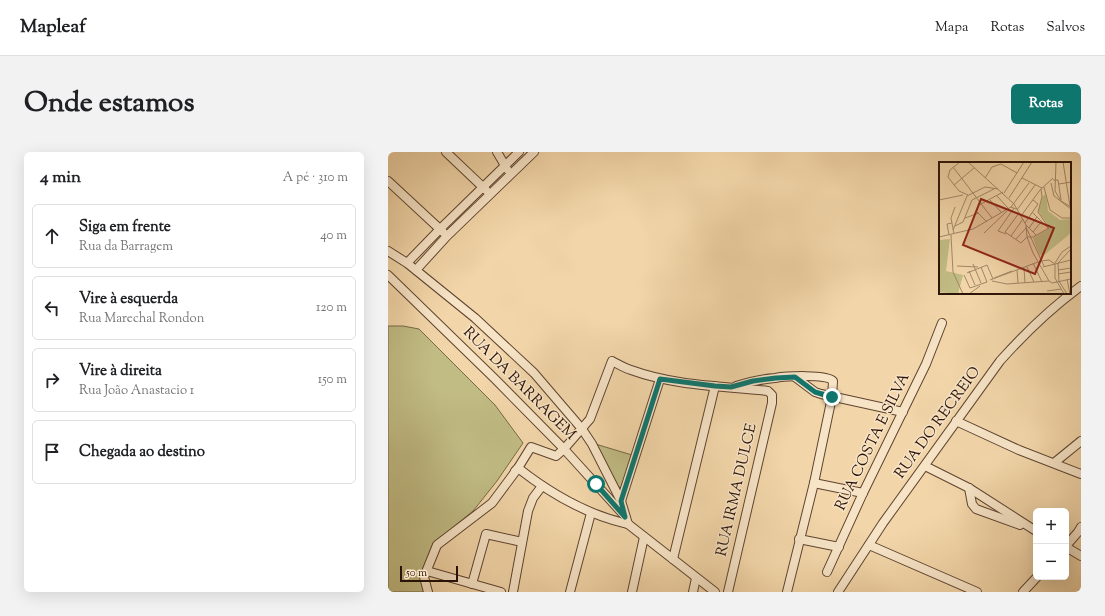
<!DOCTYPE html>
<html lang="pt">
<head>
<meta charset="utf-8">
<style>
	:root { --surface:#fff; --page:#f2f2f2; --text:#202124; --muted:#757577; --line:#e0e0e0; --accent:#0f766e }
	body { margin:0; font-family:"Sorts Mill Goudy",serif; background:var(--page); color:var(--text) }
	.controls { position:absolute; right:12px; bottom:12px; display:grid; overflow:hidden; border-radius:6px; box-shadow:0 4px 16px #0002 }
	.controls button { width:36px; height:36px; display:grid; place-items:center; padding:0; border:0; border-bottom:1px solid var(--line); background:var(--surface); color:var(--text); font:20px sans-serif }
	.scale { position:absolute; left:12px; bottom:10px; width:58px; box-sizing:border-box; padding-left:4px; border:2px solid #2c1308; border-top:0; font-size:11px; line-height:14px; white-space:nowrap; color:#2c1308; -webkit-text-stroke:3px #f7e4c7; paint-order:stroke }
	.stop { position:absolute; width:12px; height:12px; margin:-9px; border:3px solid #0f766e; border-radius:50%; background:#fff }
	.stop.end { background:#0f766e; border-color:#fff; box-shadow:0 1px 4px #0008 }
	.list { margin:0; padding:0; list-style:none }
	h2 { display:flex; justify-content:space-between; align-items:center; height:52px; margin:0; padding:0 16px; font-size:17px }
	h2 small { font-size:13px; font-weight:400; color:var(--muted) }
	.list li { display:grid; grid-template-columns:26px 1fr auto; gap:12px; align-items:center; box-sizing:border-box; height:64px; margin:0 8px 8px; padding:0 8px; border:1px solid var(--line); border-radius:6px }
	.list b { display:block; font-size:15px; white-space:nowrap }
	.list p { margin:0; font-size:13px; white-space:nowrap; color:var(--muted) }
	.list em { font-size:13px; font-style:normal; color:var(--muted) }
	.icon { flex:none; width:22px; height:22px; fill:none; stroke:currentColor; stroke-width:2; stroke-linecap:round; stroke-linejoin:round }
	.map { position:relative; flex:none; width:693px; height:440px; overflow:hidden; border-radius:6px }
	header { display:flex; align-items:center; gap:24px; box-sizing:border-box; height:56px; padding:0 20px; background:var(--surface); border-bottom:1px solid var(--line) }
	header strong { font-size:19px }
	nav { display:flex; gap:22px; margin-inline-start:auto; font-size:14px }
	.intro { display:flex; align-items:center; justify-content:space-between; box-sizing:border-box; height:96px; padding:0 24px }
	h1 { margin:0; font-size:28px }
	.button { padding:10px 18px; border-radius:6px; background:var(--accent); color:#fff; font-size:14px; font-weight:700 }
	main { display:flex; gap:24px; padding:0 24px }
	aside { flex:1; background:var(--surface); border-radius:6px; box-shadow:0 4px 16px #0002 }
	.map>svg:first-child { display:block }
	.green { fill:#c1bc84; stroke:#766846 }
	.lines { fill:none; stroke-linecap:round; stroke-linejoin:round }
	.minor-casing { stroke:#5e4430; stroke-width:10 }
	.minor { stroke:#f7e4c7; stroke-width:8 }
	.route { stroke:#0f766e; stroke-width:5 }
	.labels { text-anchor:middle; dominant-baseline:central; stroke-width:3; stroke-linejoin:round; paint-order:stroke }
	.street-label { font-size:15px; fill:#2c1308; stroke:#f7e4c7 }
	.inset-road { fill:none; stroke:#a38869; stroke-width:1 }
	.view { fill:#8f2418; fill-opacity:0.15; stroke:#8f2418; stroke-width:2 }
	.inset-edge { fill:none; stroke:#2c1308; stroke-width:2 }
</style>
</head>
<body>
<header>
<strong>Mapleaf</strong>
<nav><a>Mapa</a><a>Rotas</a><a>Salvos</a></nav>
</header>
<div class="intro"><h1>Onde estamos</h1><a class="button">Rotas</a></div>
<main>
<aside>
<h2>4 min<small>A pé · 310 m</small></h2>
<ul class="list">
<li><svg class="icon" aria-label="ahead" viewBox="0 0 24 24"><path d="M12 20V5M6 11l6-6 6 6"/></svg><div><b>Siga em frente</b><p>Rua da Barragem</p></div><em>40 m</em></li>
<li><svg class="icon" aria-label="left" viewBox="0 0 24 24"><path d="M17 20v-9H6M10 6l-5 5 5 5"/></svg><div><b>Vire à esquerda</b><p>Rua Marechal Rondon</p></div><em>120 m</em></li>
<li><svg class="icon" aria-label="right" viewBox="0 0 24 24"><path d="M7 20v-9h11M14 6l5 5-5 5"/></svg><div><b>Vire à direita</b><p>Rua João Anastacio 1</p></div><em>150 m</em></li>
<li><svg class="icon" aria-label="arrive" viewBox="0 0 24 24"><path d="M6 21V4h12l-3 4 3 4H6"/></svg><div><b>Chegada ao destino</b></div></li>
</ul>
</aside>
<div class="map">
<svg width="693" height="440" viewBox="0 0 693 440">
	<rect width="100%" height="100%" fill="#f2d6a9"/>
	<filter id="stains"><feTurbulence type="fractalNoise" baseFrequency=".005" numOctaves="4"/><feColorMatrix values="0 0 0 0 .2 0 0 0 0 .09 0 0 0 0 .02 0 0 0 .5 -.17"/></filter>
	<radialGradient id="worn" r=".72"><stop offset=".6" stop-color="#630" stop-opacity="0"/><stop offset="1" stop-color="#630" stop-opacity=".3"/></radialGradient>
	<g class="green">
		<polygon points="0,174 15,174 31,177 107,253 135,291 109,329 85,359 46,391 37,440 0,440"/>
		<polygon points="204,291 244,303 234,336 230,335"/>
	</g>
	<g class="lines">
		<defs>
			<g id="minor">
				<polyline points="58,0 98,38"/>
				<polyline points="109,0 119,17"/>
				<polyline points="0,29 55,80"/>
				<polyline points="0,99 19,111 87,166 146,221 194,277 204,292 233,349 240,372 327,440"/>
				<polyline points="19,111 52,77 131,0"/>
				<polyline points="28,118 59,84 146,0"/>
				<polyline points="0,123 106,226 176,297 235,362"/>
				<polyline points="407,225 427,240 433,242 515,260"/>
				<path d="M348,234C361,230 374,227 387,226C398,224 439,222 445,229L444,245L426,331L399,440"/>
				<polyline points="568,269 631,298 693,322"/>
				<polyline points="666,311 693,289"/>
				<polyline points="537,314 581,336 648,379"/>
				<path d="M127,319L130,316C163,342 199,363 240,372"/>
				<polyline points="426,331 475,341"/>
				<polyline points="581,336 584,352 588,357 632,373"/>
				<polyline points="233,349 272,227"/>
				<polyline points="411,387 451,395"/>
				<polyline points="481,393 589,440"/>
				<polyline points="678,394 690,380 693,375"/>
				<polyline points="678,395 693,404"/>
				<polyline points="285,407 327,234"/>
				<polyline points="39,419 113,440"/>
				<polyline points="439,420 475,341 538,212 554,171"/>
				<polyline points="84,432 98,382 134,390"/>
				<path d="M40,440L36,425L49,393L104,351L130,316L143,295L168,304L176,297L202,267L224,209C230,212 236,216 243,218C287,234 334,234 380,239L384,243V251L340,440"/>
				<polyline points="125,440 140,359 145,346 154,334"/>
				<polyline points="182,440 203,361"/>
				<polyline points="244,440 256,385"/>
				<polyline points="305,440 308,426"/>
				<path d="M450,440L495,371L612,209C637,181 663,156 693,134"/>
				<polyline points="635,440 649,425"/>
			</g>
		</defs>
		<use href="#minor" class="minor-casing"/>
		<use href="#minor" class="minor"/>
	</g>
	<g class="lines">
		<polyline class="route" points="208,332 237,365 233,349 272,227 327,234 343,235 365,229 388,226 407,225 427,240 444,245"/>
	</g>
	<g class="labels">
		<g class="street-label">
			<text transform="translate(131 232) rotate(45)">RUA DA BARRAGEM</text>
			<text transform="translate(550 271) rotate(-54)">RUA DO RECREIO</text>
			<text transform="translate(485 290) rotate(-64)">RUA COSTA E SILVA</text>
			<text transform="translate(349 338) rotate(-77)">RUA IRMA DULCE</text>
		</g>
	</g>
	<g transform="translate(551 10)">
		<rect width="132" height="132" fill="#f2d6a9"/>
		<path d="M107,32L109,49L121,58L132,57V71L104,94L100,92L94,76L111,66L99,49L104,34ZM11,77L7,109L24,113L19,132L0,130V78Z" fill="#c1bc84"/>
		<path class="inset-road" d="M21,0L11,8L9,15L20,29L29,33M29,0L75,42L87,63L88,75L94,91L110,119L113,121L132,117M117,0L116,29L122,39L132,45M124,0L131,44M14,5L53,56M46,16L53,5L62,2L78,11M83,16L103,26M114,18H119L122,38M112,21L115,34L132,47M120,22L132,20M15,23L35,6M105,25L111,48L123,56H132M65,31L85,0M58,34L69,46M70,36L93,0M0,38L24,33M51,38L62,50M72,45L90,21M78,48L96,23M37,49L48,60M93,50L110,67M80,51L66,70L82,81L88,75H94L110,66L99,50L103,35L102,27M36,52L40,43L64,30M82,54L101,28L114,16M26,56L40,51M86,61L99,42L94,38M87,63L97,73M16,64L24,60L33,38L55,27M87,65L105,104M90,66L98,55M14,68L28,34L46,25L59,27M94,70L102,60M45,71L68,49M15,72L12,56L16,45M67,72L59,69L75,46M10,73L8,62L13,61M12,73L14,110L24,132M72,74L84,57M0,75L34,67L72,45L77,47M77,77L87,66M102,99L110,98L116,102V116L125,132M94,101L103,120M116,101L123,90L132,84M34,102L42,121M18,104L39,105M88,105L95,120M104,105L132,98M85,106L86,121M78,108L79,121M119,108L132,106M30,109L36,123M28,111L48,103L54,117M119,112L132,110M25,113L31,126L48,120L42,105M55,116L73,109M128,117L131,132M51,118L99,100M53,119L68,122L110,119M108,129L122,127M30,132L41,124M128,132L120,119L119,101L132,87"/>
		<path class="view" d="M42,37L115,66L96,112L24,83Z"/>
		<rect width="132" height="132" class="inset-edge"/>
	</g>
	<rect width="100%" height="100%" filter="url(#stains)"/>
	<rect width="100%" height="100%" fill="url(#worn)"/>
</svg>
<div class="controls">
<button>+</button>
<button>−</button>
</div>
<div class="scale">50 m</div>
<div class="stop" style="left:208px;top:332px"></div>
<div class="stop end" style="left:444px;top:245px"></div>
</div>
</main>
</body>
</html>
